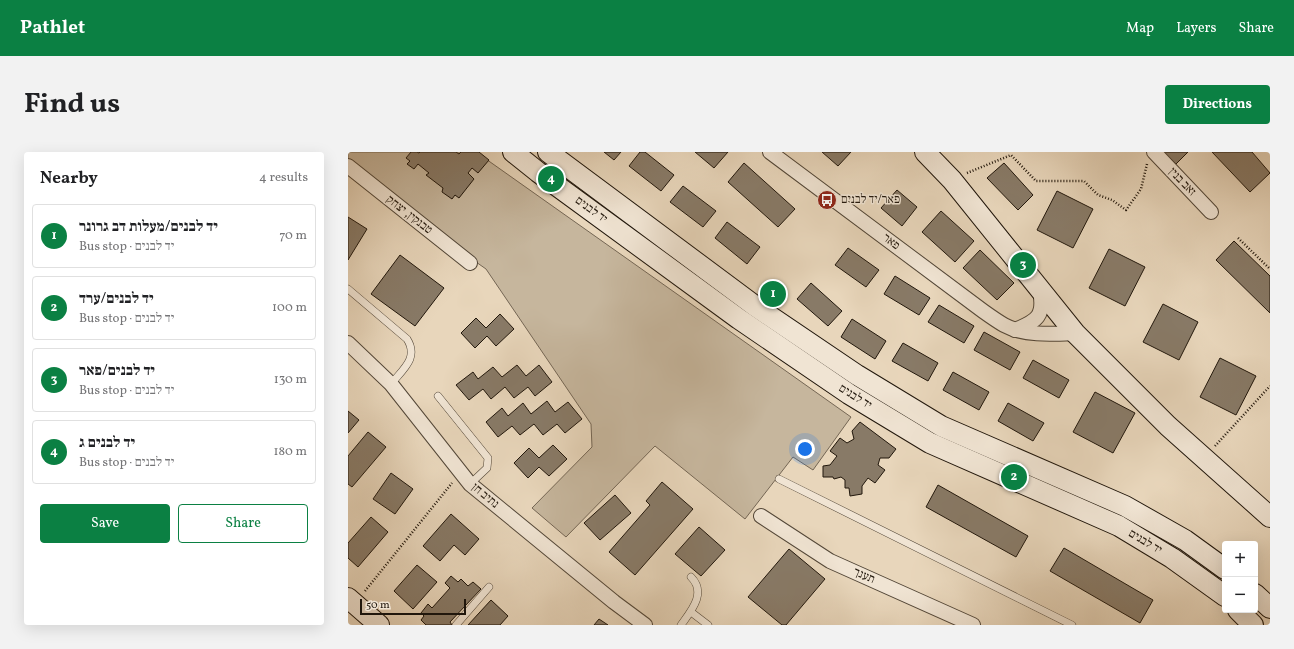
<!DOCTYPE html>
<html lang="en">
<head>
<meta charset="utf-8">
<style>
	:root { --surface:#fff; --page:#f2f2f2; --text:#202124; --muted:#757577; --line:#e0e0e0; --accent:#0b8043 }
	body { margin:0; font-family:Vollkorn,"Frank Ruhl Libre",serif; background:var(--page); color:var(--text) }
	.controls { position:absolute; right:12px; bottom:12px; display:grid; overflow:hidden; border-radius:4px; box-shadow:0 4px 16px #0002 }
	.controls button { width:36px; height:36px; display:grid; place-items:center; padding:0; border:0; border-bottom:1px solid var(--line); background:var(--surface); color:var(--text); font:20px sans-serif }
	.scale { position:absolute; left:12px; bottom:10px; width:106px; box-sizing:border-box; padding-left:4px; border:2px solid #21170c; border-top:0; font-size:11px; line-height:14px; white-space:nowrap; color:#21170c; -webkit-text-stroke:3px #f0e4d3; paint-order:stroke }
	.you { position:absolute; left:457px; top:297px; width:14px; height:14px; margin:-10px; border:3px solid #fff; border-radius:50%; background:#1a73e8; box-shadow:0 0 0 6px #1a73e833 }
	.badge { display:grid; place-items:center; width:26px; height:26px; border-radius:50%; background:var(--accent); color:#fff; font-size:13px; font-weight:700 }
	.pin { position:absolute; translate:-50% -50%; border:2px solid #fff; box-shadow:0 1px 4px #0006 }
	.list { margin:0; padding:0; list-style:none }
	h2 { display:flex; justify-content:space-between; align-items:center; height:52px; margin:0; padding:0 16px; font-size:17px }
	h2 small { font-size:13px; font-weight:400; color:var(--muted) }
	.list li { display:grid; grid-template-columns:26px 1fr auto; gap:12px; align-items:center; box-sizing:border-box; height:64px; margin:0 8px 8px; padding:0 8px; border:1px solid var(--line); border-radius:4px }
	.list b { display:block; font-size:15px; white-space:nowrap }
	.list p { margin:0; font-size:13px; white-space:nowrap; color:var(--muted) }
	.list em { font-size:13px; font-style:normal; color:var(--muted) }
	.actions { display:flex; gap:8px; padding:12px 16px }
	.actions a { flex:1; padding:9px 0; border:1px solid var(--accent); border-radius:4px; text-align:center; font-size:14px; color:var(--accent) }
	.actions .main { background:var(--accent); color:#fff }
	.map { position:relative; flex:none; width:922px; height:473px; overflow:hidden; border-radius:4px }
	header { display:flex; align-items:center; gap:24px; box-sizing:border-box; height:56px; padding:0 20px; background:var(--accent); color:#fff }
	header strong { font-size:19px }
	nav { display:flex; gap:22px; margin-inline-start:auto; font-size:14px }
	.intro { display:flex; align-items:center; justify-content:space-between; box-sizing:border-box; height:96px; padding:0 24px }
	h1 { margin:0; font-size:28px }
	.button { padding:10px 18px; border-radius:4px; background:var(--accent); color:#fff; font-size:14px; font-weight:700 }
	main { display:flex; gap:24px; padding:0 24px }
	aside { flex:1; background:var(--surface); border-radius:4px; box-shadow:0 4px 16px #0002 }
	.map>svg:first-child { display:block }
	.green { fill:#c6b69d; stroke:#746654 }
	.building { fill:#887a67; stroke:#21170c }
	.lines { fill:none; stroke-linecap:round; stroke-linejoin:round }
	.lane-casing { stroke:#534738; stroke-width:8 }
	.street-casing { stroke:#534738; stroke-width:16 }
	.secondary-casing { stroke:#21170c; stroke-width:22 }
	.path { stroke:#21170c; stroke-width:2.5; stroke-dasharray:1 2; stroke-linecap:butt }
	.lane { stroke:#f0e4d3; stroke-width:7 }
	.street { stroke:#f0e4d3; stroke-width:14 }
	.secondary { stroke:#f0e4d3; stroke-width:20 }
	.labels { text-anchor:middle; dominant-baseline:central; stroke-width:3; stroke-linejoin:round; paint-order:stroke }
	.street-label { font-size:12px; fill:#21170c; stroke:#f0e4d3 }
	.poi-label { font-size:12px; fill:#21170c; stroke:#f0e4d3; text-anchor:start }
</style>
</head>
<body>
<header>
<strong>Pathlet</strong>
<nav><a>Map</a><a>Layers</a><a>Share</a></nav>
</header>
<div class="intro"><h1>Find us</h1><a class="button">Directions</a></div>
<main>
<aside>
<h2>Nearby<small>4 results</small></h2>
<ul class="list">
<li><span class="badge">1</span><div><b>יד לבנים/מעלות דב גרונר</b><p>Bus stop · יד לבנים</p></div><em>70 m</em></li>
<li><span class="badge">2</span><div><b>יד לבנים/ערד</b><p>Bus stop · יד לבנים</p></div><em>100 m</em></li>
<li><span class="badge">3</span><div><b>יד לבנים/פאר</b><p>Bus stop · יד לבנים</p></div><em>130 m</em></li>
<li><span class="badge">4</span><div><b>יד לבנים ג</b><p>Bus stop · יד לבנים</p></div><em>180 m</em></li>
</ul>
<div class="actions"><a class="main">Save</a><a>Share</a></div>
</aside>
<div class="map">
<svg width="922" height="473" viewBox="0 0 922 473">
	<rect width="100%" height="100%" fill="#e8d6bb"/>
	<filter id="stains"><feTurbulence type="fractalNoise" baseFrequency=".005" numOctaves="4"/><feColorMatrix values="0 0 0 0 .2 0 0 0 0 .09 0 0 0 0 .02 0 0 0 .5 -.17"/></filter>
	<radialGradient id="worn" r=".72"><stop offset=".6" stop-color="#630" stop-opacity="0"/><stop offset="1" stop-color="#630" stop-opacity=".3"/></radialGradient>
	<polygon class="green" points="0,0 128,0 503,265 465,318 445,305 397,367 307,294 218,385 184,356 244,295 243,272 138,117 0,20"/>
	<g class="building">
		<polygon points="63,0 69,0 71,1 72,0 108,0 111,2 113,0 131,0 141,8 130,21 124,16 120,21 126,27 111,46 107,43 104,47 94,40 95,36 78,23 81,21 70,12 66,17 59,12 62,9 58,6"/>
		<polygon points="256,0 273,0 266,8"/>
		<polygon points="292,0 297,0 326,23 313,39 281,14"/>
		<polygon points="347,0 380,0 366,16"/>
		<polygon points="474,0 503,0 490,14"/>
		<polygon points="816,0 840,0 828,12"/>
		<polygon points="864,0 904,0 922,21 902,40"/>
		<polygon points="396,11 447,57 430,75 380,30"/>
		<polygon points="656,11 685,43 670,58 639,26"/>
		<polygon points="335,34 368,59 355,75 322,50"/>
		<polygon points="549,38 569,55 554,74 533,56"/>
		<polygon points="709,39 745,57 725,96 689,78"/>
		<polygon points="593,59 626,89 607,110 574,80"/>
		<polygon points="0,65 19,77 0,108"/>
		<polygon points="379,70 412,95 399,112 367,86"/>
		<polygon points="886,89 922,124 922,161 868,108"/>
		<polygon points="500,96 531,118 518,135 487,113"/>
		<polygon points="761,97 797,115 777,154 741,136"/>
		<polygon points="632,98 666,131 649,148 615,116"/>
		<polygon points="52,103 96,136 67,174 23,142"/>
		<polygon points="547,124 582,146 571,163 536,142"/>
		<polygon points="463,131 494,159 480,174 449,147"/>
		<polygon points="815,152 850,170 831,208 795,190"/>
		<polygon points="591,153 626,174 616,191 580,170"/>
		<polygon points="152,162 166,177 148,194 139,184 127,196 113,181 128,166 138,176"/>
		<polygon points="504,167 538,189 527,207 493,185"/>
		<polygon points="636,180 672,200 662,218 626,198"/>
		<polygon points="555,191 590,211 580,229 544,209"/>
		<polygon points="872,206 908,224 888,263 852,245"/>
		<polygon points="685,208 721,228 711,246 675,226"/>
		<polygon points="169,213 178,224 191,213 204,230 187,244 180,235 166,246 157,235 143,247 135,237 121,248 108,233 125,220 130,227 145,215 154,225"/>
		<polygon points="605,220 641,240 631,258 595,238"/>
		<polygon points="747,240 787,261 765,301 725,280"/>
		<polygon points="199,249 207,260 220,250 234,267 217,281 209,272 195,283 186,272 172,283 164,274 150,285 138,270 154,256 160,264 175,251 183,262"/>
		<polygon points="660,251 696,271 685,289 650,269"/>
		<polygon points="0,259 11,268 0,281"/>
		<polygon points="512,270 548,297 541,306 532,306 530,313 537,318 527,331 520,326 514,334 514,342 502,344 501,336 497,336 497,328 493,325 486,327 485,325 475,325 475,314 482,313 489,304 482,299 492,286 499,291 506,287 504,279"/>
		<polygon points="20,280 38,295 4,335 0,332 0,304"/>
		<polygon points="205,293 219,307 201,324 191,315 180,326 166,311 181,296 191,306"/>
		<polygon points="43,321 65,337 47,362 25,347"/>
		<polygon points="314,330 345,357 287,423 261,400 302,353 298,349"/>
		<polygon points="590,333 680,384 668,405 578,355"/>
		<polygon points="267,343 283,361 252,388 236,371"/>
		<polygon points="103,362 131,387 117,403 106,393 92,409 75,394"/>
		<polygon points="23,365 40,380 10,415 0,406 0,391"/>
		<polygon points="351,375 377,398 353,424 327,402"/>
		<polygon points="716,396 805,448 792,471 702,419"/>
		<polygon points="441,397 477,427 438,473 434,473 400,445"/>
		<polygon points="69,413 89,430 65,457 46,439"/>
		<polygon points="103,424 110,430 113,427 120,434 125,430 133,437 102,470 104,473 78,473 73,468 76,464 73,461 80,452 84,456 102,436 97,431"/>
		<polygon points="143,448 160,464 152,473 120,473"/>
		<polygon points="251,467 260,473 246,473"/>
	</g>
	<g class="lines">
		<defs>
			<g id="lane">
				<path d="M0,137L59,187C71,206 55,217 43,232"/>
				<polyline points="90,244 140,306 139,316 122,332"/>
				<polyline points="431,327 724,473"/>
				<polyline points="343,460 360,473"/>
				<polyline points="108,473 141,435"/>
				<path d="M333,473C343,459 359,441 343,425"/>
			</g>
			<g id="street">
				<path d="M422,0L635,159C642,164 649,169 656,173C676,184 705,182 727,181"/>
				<polyline points="806,0 863,60"/>
				<polyline points="0,14 122,111"/>
				<path d="M667,178C689,169 697,164 692,139"/>
				<polyline points="0,191 43,232 122,332 266,450 297,473"/>
				<polyline points="413,364 482,409 625,473"/>
			</g>
			<g id="secondary">
				<polyline points="165,0 190,20 391,167 501,242 582,291 771,374 824,406 877,444"/>
				<polyline points="200,0 407,154 509,223 593,274 777,354 837,388 877,417"/>
				<polyline points="577,0 604,28 727,181 820,274 922,365"/>
				<polyline points="907,442 922,456"/>
				<polyline points="0,446 31,473"/>
				<polyline points="890,458 905,473"/>
			</g>
		</defs>
		<use href="#lane" class="lane-casing"/>
		<use href="#street" class="street-casing"/>
		<use href="#secondary" class="secondary-casing"/>
		<g class="path">
			<polyline points="619,21 663,3 688,29 736,29 750,43 764,48 778,58 793,37 799,12"/>
			<polyline points="890,86 922,117"/>
			<polyline points="867,294 922,234"/>
			<polyline points="17,439 104,331"/>
		</g>
		<use href="#lane" class="lane"/>
		<use href="#street" class="street"/>
		<use href="#secondary" class="secondary"/>
	</g>
	<defs>
		<symbol id="bus-disc" viewBox="-11 -11 22 22"><circle r="9.5" fill="#8f2418" stroke="#f0e4d3"/><path d="M-5-6H5V4H4V6H2V4H-2V6H-4V4H-5ZM-3.5-4V0h7V-4ZM-3.5 1.2v1.5H-2V1.2ZM2 1.2v1.5H3.5V1.2Z" fill="#fff"/></symbol>
	</defs>
	<g fill-rule="evenodd">
		<use href="#bus-disc" x="468" y="37" width="22" height="22"/>
	</g>
	<g class="labels">
		<g class="street-label">
			<text transform="translate(834 30) rotate(46)">זאב בנין</text>
			<text transform="translate(243 58) rotate(36)">יד לבנים</text>
			<text transform="translate(61 63) rotate(38)">טבנקין, יצחק</text>
			<text transform="translate(543 90) rotate(37)">פאר</text>
			<text transform="translate(507 245) rotate(32)">יד לבנים</text>
			<text transform="translate(137 344) rotate(40)">נתיב חן</text>
			<text transform="translate(797 390) rotate(31)">יד לבנים</text>
			<text transform="translate(516 424) rotate(24)">תענך</text>
		</g>
		<g class="poi-label">
			<text x="493" y="48">פאר/יד לבנים</text>
		</g>
	</g>
	<rect width="100%" height="100%" filter="url(#stains)"/>
	<rect width="100%" height="100%" fill="url(#worn)"/>
</svg>
<div class="controls">
<button>+</button>
<button>−</button>
</div>
<div class="scale">50 m</div>
<div class="you"></div>
<div class="pin badge" style="left:425px;top:142px">1</div>
<div class="pin badge" style="left:666px;top:325px">2</div>
<div class="pin badge" style="left:675px;top:113px">3</div>
<div class="pin badge" style="left:203px;top:27px">4</div>
</div>
</main>
</body>
</html>
